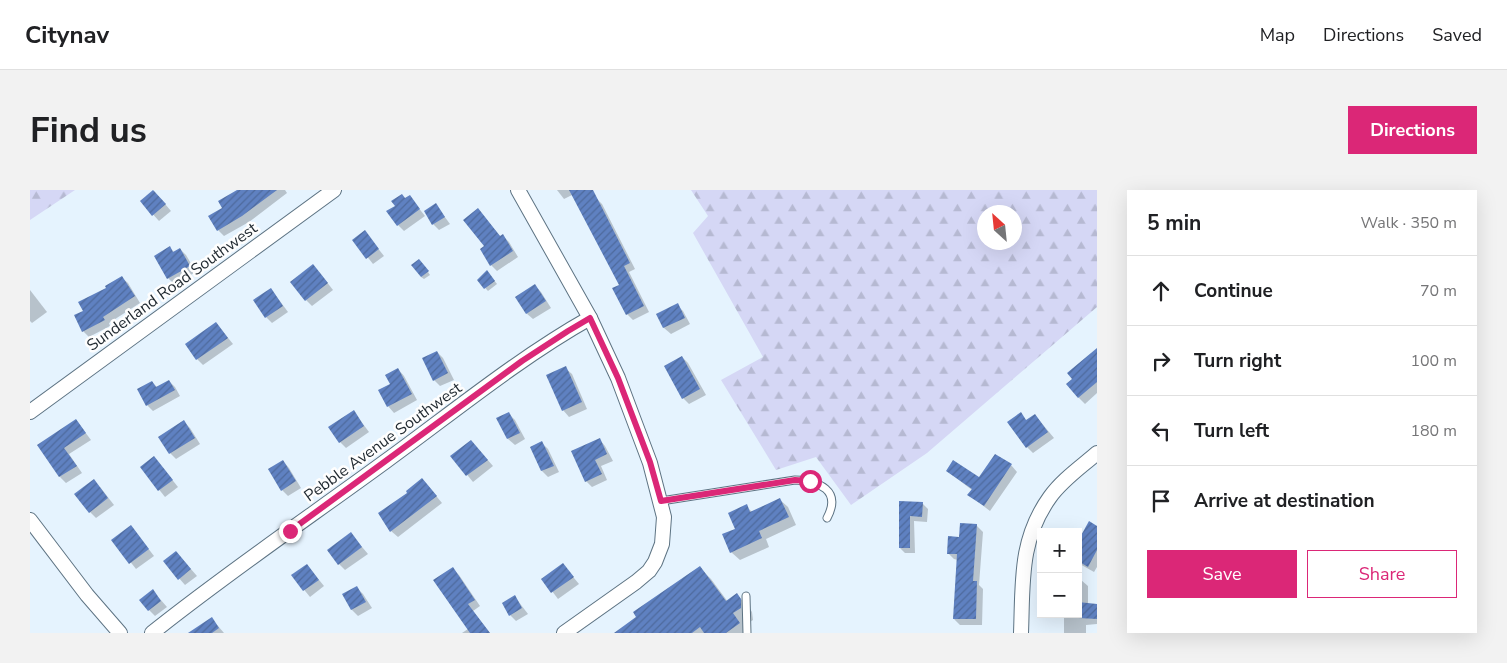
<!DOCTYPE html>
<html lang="en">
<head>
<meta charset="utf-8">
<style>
	:root { --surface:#fff; --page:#f2f2f2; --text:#202124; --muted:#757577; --line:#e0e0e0; --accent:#db2777 }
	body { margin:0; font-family:"Nunito Sans",sans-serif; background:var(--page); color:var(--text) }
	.controls { position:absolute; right:15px; bottom:15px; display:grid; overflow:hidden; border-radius:0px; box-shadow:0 5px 20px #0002 }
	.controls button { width:45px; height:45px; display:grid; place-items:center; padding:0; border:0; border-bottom:1px solid var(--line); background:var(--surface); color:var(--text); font:25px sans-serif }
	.compass { position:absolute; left:947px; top:15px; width:45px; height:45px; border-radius:50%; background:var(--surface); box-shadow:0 5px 20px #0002; rotate:333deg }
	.stop { position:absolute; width:15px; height:15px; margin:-11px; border:4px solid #db2777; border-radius:50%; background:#fff }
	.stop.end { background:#db2777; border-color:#fff; box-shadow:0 1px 5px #0008 }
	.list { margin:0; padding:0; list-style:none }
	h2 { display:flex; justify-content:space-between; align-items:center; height:65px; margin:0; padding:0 20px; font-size:21px }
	h2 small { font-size:16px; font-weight:400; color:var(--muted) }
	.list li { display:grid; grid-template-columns:32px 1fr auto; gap:15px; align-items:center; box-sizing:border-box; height:70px; padding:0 20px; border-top:1px solid var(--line) }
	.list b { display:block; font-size:19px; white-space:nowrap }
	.list em { font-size:16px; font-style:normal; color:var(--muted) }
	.actions { display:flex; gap:10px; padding:15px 20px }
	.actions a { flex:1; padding:11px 0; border:1px solid var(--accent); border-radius:0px; text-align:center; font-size:18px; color:var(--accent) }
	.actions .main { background:var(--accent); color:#fff }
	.icon { flex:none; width:28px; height:28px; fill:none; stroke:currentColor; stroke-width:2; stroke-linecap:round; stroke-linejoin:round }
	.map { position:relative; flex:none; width:1067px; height:443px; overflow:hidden; border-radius:0px }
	header { display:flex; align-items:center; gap:30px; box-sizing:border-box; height:70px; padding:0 25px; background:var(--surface); border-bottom:1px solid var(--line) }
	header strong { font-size:24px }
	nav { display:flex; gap:28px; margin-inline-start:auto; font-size:18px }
	.intro { display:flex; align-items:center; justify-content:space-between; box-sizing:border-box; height:120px; padding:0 30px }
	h1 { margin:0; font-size:35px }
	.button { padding:12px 22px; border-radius:0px; background:var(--accent); color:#fff; font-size:18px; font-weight:700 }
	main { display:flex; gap:30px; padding:0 30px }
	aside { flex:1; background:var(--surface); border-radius:0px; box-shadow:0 5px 20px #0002 }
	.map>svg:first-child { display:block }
	.forest { fill:url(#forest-firs); fill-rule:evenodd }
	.shadow { fill:#0003 }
	.building { fill:url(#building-hatch) }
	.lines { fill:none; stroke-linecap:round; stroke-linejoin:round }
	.lane-casing { stroke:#5d7383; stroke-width:9 }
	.street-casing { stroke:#5d7383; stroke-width:16 }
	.lane { stroke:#fff; stroke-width:7 }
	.street { stroke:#fff; stroke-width:14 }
	.route { stroke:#db2777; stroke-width:6 }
	.labels { text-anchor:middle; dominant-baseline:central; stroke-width:5; stroke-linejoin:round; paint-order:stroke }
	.street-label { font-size:16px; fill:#1f282f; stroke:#fefefe }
</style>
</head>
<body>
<header>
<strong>Citynav</strong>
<nav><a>Map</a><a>Directions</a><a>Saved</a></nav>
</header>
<div class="intro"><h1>Find us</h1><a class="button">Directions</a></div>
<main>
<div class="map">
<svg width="1067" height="443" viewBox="0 0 1067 443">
	<defs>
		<pattern id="forest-firs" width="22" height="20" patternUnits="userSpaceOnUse" patternTransform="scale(1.25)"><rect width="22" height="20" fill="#d5d7f5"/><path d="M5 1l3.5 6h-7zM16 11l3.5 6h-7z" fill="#b6b9d2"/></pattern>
		<pattern id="building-hatch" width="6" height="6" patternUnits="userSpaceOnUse" patternTransform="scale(1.25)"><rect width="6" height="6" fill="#5f81c1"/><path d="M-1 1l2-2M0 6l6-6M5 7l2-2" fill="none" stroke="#4e6a9d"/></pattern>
	</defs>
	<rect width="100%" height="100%" fill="#e5f3fe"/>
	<g class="forest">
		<polygon points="0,0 45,0 0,30"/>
		<path d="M661,0H1067V117L897,263L821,315L786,267L746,280L691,190L733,167L663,43L678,26ZM954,22H984V52H954Z"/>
	</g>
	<g class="shadow">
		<polygon points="209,0 255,0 257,3 219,32 194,46 188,40 180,27 194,18"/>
		<polygon points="527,0 548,0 548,2 534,9"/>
		<polygon points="124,1 141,21 129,31 111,11"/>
		<polygon points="380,7 395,26 374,41 368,35 376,9"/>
		<polygon points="566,8 572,14 605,79 599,82 619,122 603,130 597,124 590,95"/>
		<polygon points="406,15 420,34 409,40 403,34"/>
		<polygon points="448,20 471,47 473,46 479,52 488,67 467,81 461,75 456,57"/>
		<polygon points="335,42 354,66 343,74 324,50"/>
		<polygon points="140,58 144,62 150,59 156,65 166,82 144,94 138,88"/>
		<polygon points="392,73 400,85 394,89 391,87"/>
		<polygon points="289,82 303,100 282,116 276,110"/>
		<polygon points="460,85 467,94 458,101 448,90"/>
		<polygon points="91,87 98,93 110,113 79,133 80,136 59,147 53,141 54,121"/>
		<polygon points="505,96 511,102 521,118 503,129 496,123"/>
		<polygon points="241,99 258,122 242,133 236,127"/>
		<polygon points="0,100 17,122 2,133 0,131"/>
		<polygon points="647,115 653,121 660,134 641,144 634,138 628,125"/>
		<polygon points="186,133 203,154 173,175 167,169"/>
		<polygon points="407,162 413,168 424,190 410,196 404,190"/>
		<polygon points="1067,166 1067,203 1055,214 1048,207 1044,189"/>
		<polygon points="652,167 658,173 676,205 659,214 653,208"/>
		<polygon points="535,178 542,184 557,219 539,227 533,220"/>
		<polygon points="368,179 374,186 387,210 364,223 358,216 349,201 362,194"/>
		<polygon points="139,191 145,197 150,206 123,221 117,215 122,192 127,197"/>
		<polygon points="324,222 339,242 316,258 310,252"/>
		<polygon points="478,223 485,230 495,249 485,255 478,249 468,229"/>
		<polygon points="990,224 997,231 1005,225 1024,248 1003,263 997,257"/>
		<polygon points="46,230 61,250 39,264 52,283 36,293 30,287 9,255"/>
		<polygon points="154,232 160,238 170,254 146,269 140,263"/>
		<polygon points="569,249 575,256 583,271 571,276 577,290 562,297 556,291"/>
		<polygon points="441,251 463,276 443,292 422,266"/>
		<polygon points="512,253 518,259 529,282 518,287 512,281 501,258"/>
		<polygon points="124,267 148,297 135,307 111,277"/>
		<polygon points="253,271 259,278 271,298 258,306 252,300"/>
		<polygon points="981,275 987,282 960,321 939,305 942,300 917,281 950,289"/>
		<polygon points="398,296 412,313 368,347 361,341"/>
		<polygon points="70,297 84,315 66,328 60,322"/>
		<polygon points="749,309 758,317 766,335 736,349 739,357 710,370 701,362 706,339 716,316 722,322"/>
		<polygon points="870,312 893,314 898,319 897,332 884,331 885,363 875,363 870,358"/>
		<polygon points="101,336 124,366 106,379 83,350"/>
		<polygon points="947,336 953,342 949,395 953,399 952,435 930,435 924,429 928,370 924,369 918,363 930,348"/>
		<polygon points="1067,337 1067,377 1064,382 1048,373 1048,354"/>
		<polygon points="321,344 338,364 315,380 309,374"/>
		<polygon points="146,362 167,386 155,395 135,372"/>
		<polygon points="277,375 294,396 280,407 263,386"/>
		<polygon points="533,375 549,394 528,409 513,389"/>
		<polygon points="669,377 681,389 698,412 707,405 719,417 722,422 723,430 714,436 719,443 586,443"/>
		<polygon points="423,379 429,385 450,416 443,421 460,443 432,443 438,439"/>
		<polygon points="1048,390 1051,390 1058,396 1058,414 1067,415 1067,434 1056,435 1056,443 1034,443 1034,424 1048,424"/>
		<polygon points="327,398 333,404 342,418 328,426 322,420 314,405"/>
		<polygon points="123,401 137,417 125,426 119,420"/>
		<polygon points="485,407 498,424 486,431 480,425"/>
		<polygon points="182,429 194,443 160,443"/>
	</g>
	<g class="building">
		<polygon points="123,0 136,14 122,26 110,11"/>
		<polygon points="207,0 247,0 212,26 187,41 178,26 192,18 188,11"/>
		<polygon points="539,0 563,0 600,73 594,76 614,116 596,125 582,98 589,95"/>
		<polygon points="372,4 375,8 380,5 390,19 367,36 356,21 365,16 361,11"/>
		<polygon points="406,13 415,27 402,35 394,21"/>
		<polygon points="448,18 470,46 473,44 483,61 460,76 450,59 454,56 433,30"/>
		<polygon points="335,40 349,59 336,69 322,50"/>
		<polygon points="140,56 143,62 150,58 160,76 137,89 124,66"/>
		<polygon points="389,69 399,81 391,87 381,75"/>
		<polygon points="283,74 298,93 275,111 260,92"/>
		<polygon points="457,80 465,91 454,99 447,90"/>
		<polygon points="92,86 105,106 73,127 75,130 52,142 44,125 53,121 48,112 76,98 75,96"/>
		<polygon points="505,94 516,111 496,124 485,107"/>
		<polygon points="241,98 253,116 235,128 223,110"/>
		<polygon points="648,113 655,128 633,138 626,124"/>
		<polygon points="186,132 198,148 166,170 155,154"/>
		<polygon points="1067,158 1067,192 1048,208 1036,194 1042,189 1037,183"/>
		<polygon points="407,161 418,183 403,191 392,168"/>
		<polygon points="652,166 670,199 652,209 634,176"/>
		<polygon points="536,176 552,212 532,221 516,185"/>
		<polygon points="368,178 382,204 357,217 348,200 360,194 355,185"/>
		<polygon points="139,190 145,200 116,216 107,199 122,191 126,197"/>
		<polygon points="324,220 334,236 309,253 298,237"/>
		<polygon points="479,222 490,243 477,249 466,228"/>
		<polygon points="991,222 996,230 1005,224 1018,242 996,258 977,232"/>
		<polygon points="46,229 56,243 34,258 47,276 29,287 7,255"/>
		<polygon points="154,230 165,248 139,264 128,247"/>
		<polygon points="570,248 577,264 565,270 572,284 555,292 541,261"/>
		<polygon points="441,250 458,270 436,286 420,266"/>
		<polygon points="512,251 524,276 511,281 500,257"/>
		<polygon points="965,264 982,274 954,316 937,305 942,299 916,281 923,270 949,287"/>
		<polygon points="124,266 143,290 128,301 110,277"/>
		<polygon points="253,270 266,291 251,301 238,279"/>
		<polygon points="392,288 407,306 360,342 348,323 377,303 376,301"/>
		<polygon points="64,289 78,308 59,323 44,304"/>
		<polygon points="750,308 759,327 729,341 732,348 700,363 692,344 705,339 698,323 717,314 720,322"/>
		<polygon points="869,311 893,312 892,327 880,326 880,358 869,358"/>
		<polygon points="1059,331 1067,336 1067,360 1058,377 1048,371 1048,351"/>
		<polygon points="930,333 947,334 943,391 947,391 946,429 923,429 927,364 917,364 918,346 929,347"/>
		<polygon points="101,335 119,359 99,374 81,350"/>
		<polygon points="321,342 332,357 308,375 297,360"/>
		<polygon points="146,361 161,379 148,390 133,371"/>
		<polygon points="533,373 544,387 521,403 511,389"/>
		<polygon points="277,374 289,390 273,401 261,385"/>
		<polygon points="670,376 696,411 707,403 711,409 711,418 703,423 710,433 696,443 674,443 670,437 662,443 584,443 606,427 603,422"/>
		<polygon points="423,377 445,410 438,414 460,443 440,443 403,390"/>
		<polygon points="327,396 336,412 321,420 312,404"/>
		<polygon points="123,399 131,411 118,421 109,410"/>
		<polygon points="485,405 492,418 479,426 472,413"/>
		<polygon points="1048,412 1067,414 1067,429 1048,428"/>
		<polygon points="182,427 189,438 182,443 158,443"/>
	</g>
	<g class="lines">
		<defs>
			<g id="lane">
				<path d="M631,311L765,290C789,291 812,300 797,328"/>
				<polyline points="716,406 717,443"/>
			</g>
			<g id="street">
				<polyline points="488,0 560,128 588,188 620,273 634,327 632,354 625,372 619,381 606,392 534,443"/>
				<polyline points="0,222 304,0"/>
				<polyline points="0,330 57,405 90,443"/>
				<path d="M122,443C197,383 278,328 356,271C422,223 489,168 560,128"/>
				<path d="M991,443C993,393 989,350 1020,307C1032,290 1051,277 1067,263"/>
			</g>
		</defs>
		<use href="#lane" class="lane-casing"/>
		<use href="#street" class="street-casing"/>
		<use href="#lane" class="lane"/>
		<use href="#street" class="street"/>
	</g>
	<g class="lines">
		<polyline class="route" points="260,341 492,171 538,141 560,128 588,188 620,272 631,311 765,290 780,291"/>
	</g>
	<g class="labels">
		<g class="street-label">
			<text transform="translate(142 97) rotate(-36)">Sunderland Road Southwest</text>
			<text transform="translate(353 252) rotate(-36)">Pebble Avenue Southwest</text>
		</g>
	</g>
</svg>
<div class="controls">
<button>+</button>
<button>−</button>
</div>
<svg class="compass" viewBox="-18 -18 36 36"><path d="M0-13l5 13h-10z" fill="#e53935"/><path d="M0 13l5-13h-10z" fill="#757577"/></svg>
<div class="stop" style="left:780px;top:291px"></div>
<div class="stop end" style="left:260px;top:341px"></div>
</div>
<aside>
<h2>5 min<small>Walk · 350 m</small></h2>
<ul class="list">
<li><svg class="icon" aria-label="ahead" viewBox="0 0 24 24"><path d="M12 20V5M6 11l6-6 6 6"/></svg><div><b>Continue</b></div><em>70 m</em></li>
<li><svg class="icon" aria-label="right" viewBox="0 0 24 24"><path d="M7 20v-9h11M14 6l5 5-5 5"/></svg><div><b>Turn right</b></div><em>100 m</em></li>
<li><svg class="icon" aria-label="left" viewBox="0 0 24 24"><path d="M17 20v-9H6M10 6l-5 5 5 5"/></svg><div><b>Turn left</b></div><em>180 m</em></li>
<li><svg class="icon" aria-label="arrive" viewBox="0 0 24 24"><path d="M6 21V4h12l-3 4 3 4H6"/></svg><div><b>Arrive at destination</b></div></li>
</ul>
<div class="actions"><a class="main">Save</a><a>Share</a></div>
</aside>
</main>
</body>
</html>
